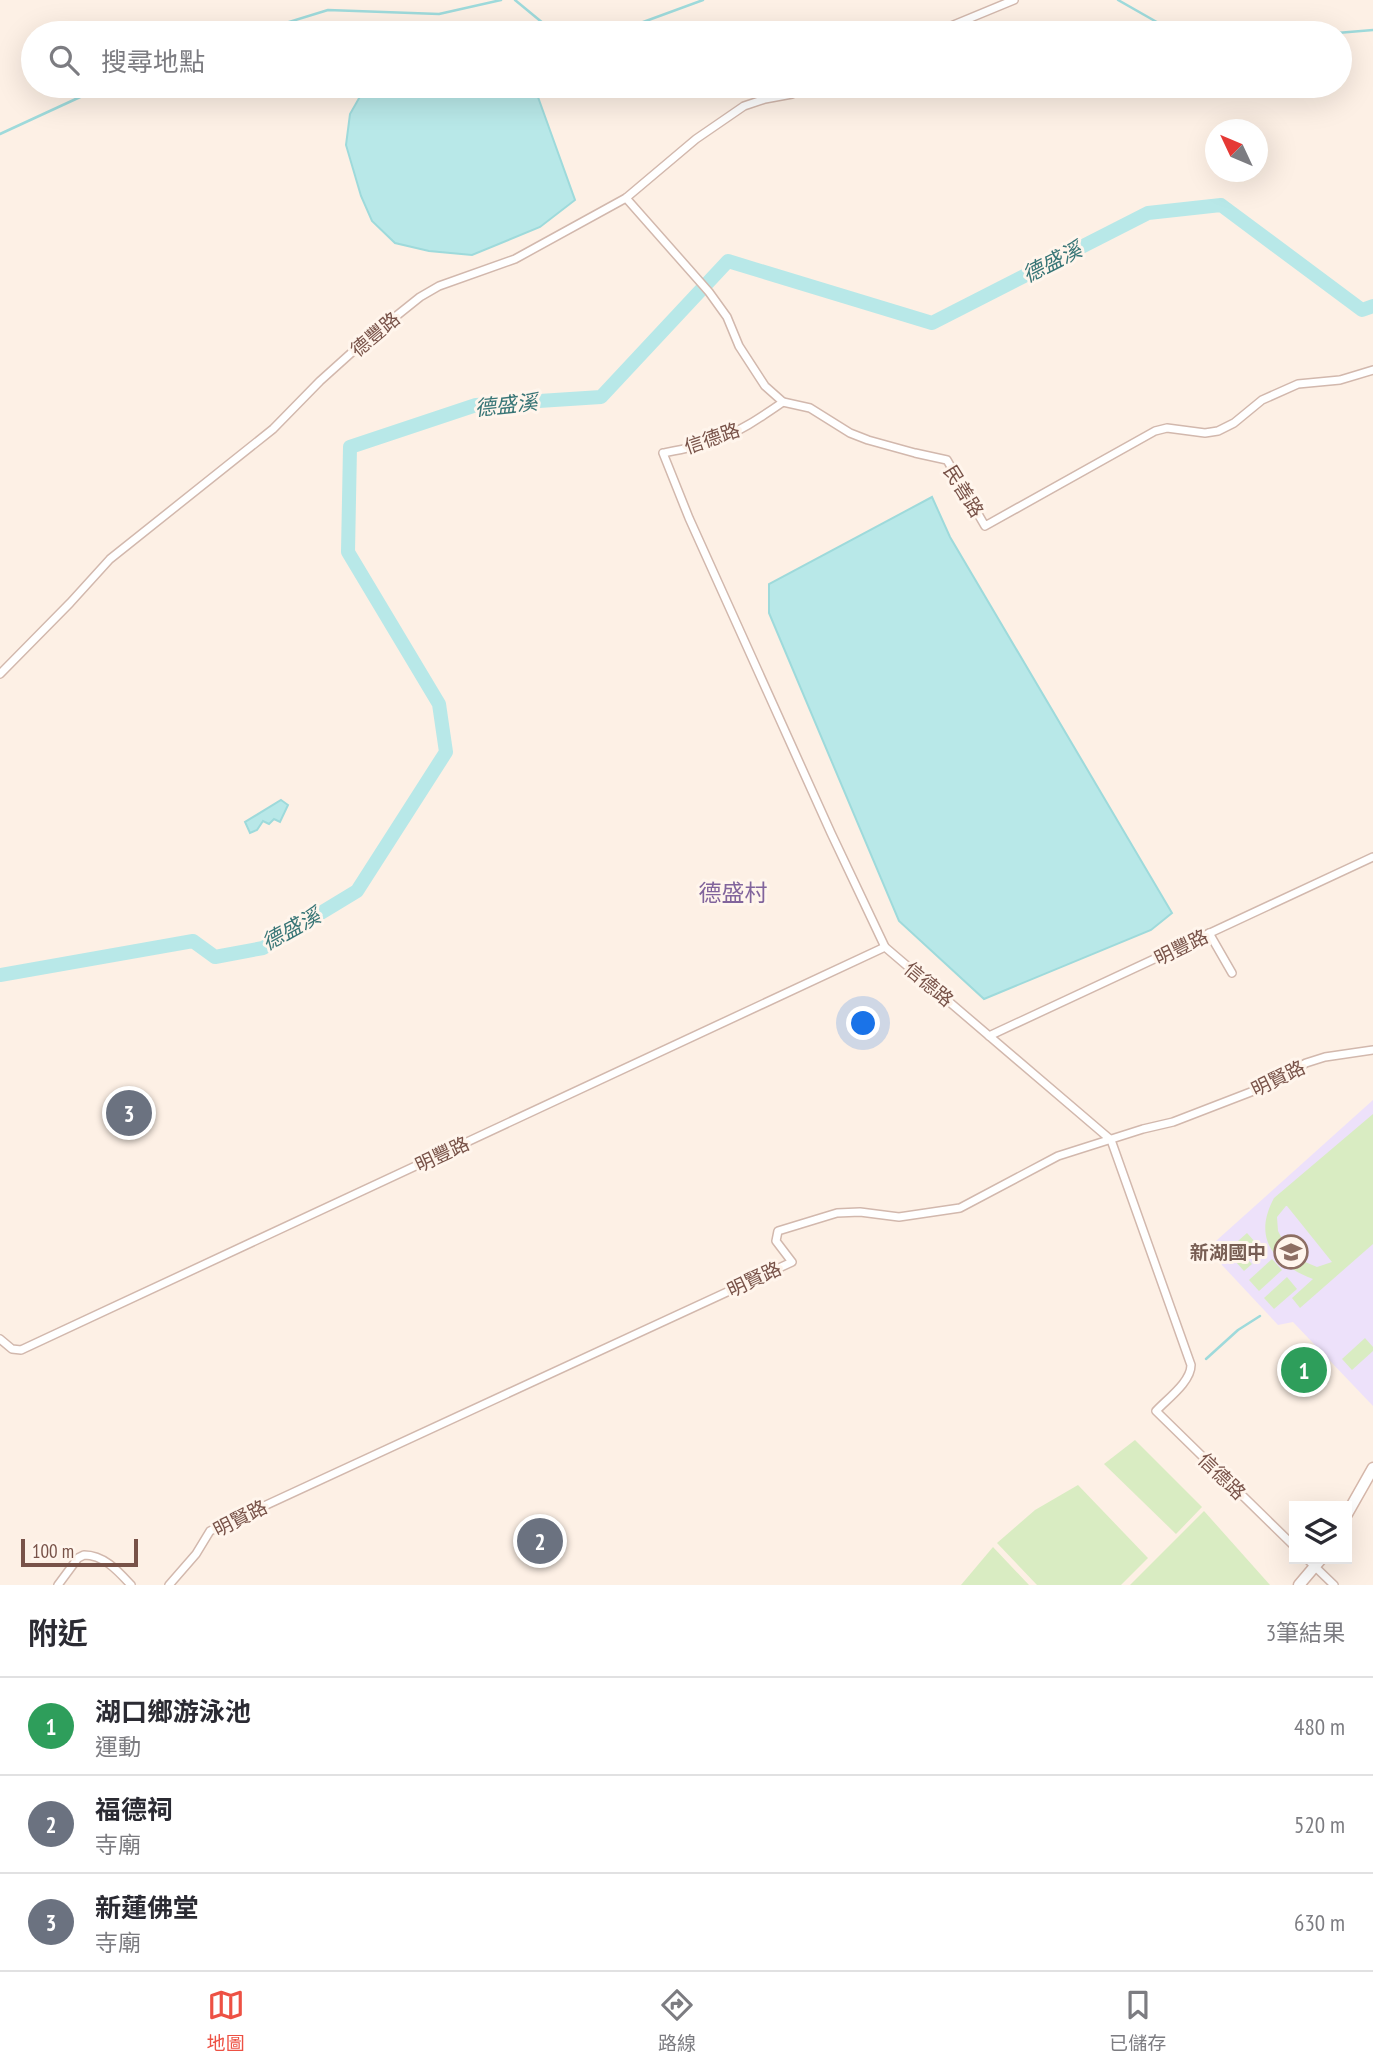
<!DOCTYPE html>
<html lang="zh-TW">
<head>
<meta charset="utf-8">
<style>
	:root { --surface:#fff; --page:#f2f2f3; --text:#2b2b33; --muted:#7c7c81; --line:#e1e1e2; --accent:#ed5144 }
	body { margin:0; font-family:"PT Sans Narrow","Noto Sans TC",sans-serif; background:var(--page); color:var(--text) }
	.controls { position:absolute; right:21px; bottom:21px; display:grid; overflow:hidden; border-radius:0px; box-shadow:0 7px 28px #0002 }
	.controls button { width:63px; height:63px; display:grid; place-items:center; padding:0; border:0; border-bottom:2px solid var(--line); background:var(--surface); color:var(--text); font:35px sans-serif }
	.compass { position:absolute; left:1205px; top:119px; width:63px; height:63px; border-radius:50%; background:var(--surface); box-shadow:0 7px 28px #0002; rotate:314deg }
	.scale { position:absolute; left:21px; bottom:18px; width:117px; box-sizing:border-box; padding-left:7px; border:4px solid #785248; border-top:0; font-size:19px; line-height:24px; white-space:nowrap; color:#785248; -webkit-text-stroke:5px #fff5ec; paint-order:stroke }
	.you { position:absolute; left:864px; top:1024px; width:24px; height:24px; margin:-18px; border:5px solid #fff; border-radius:50%; background:#1a73e8; box-shadow:0 0 0 10px #1a73e833 }
	.badge { display:grid; place-items:center; width:46px; height:46px; border-radius:50%; background:var(--accent); color:#fff; font-size:23px; font-weight:700 }
	.pin { position:absolute; translate:-50% -50%; border:4px solid #fff; box-shadow:0 2px 7px #0006 }
	.list { margin:0; padding:0; list-style:none }
	h2 { display:flex; justify-content:space-between; align-items:center; height:91px; margin:0; padding:0 28px; font-size:30px }
	h2 small { font-size:23px; font-weight:400; color:var(--muted) }
	.list li { display:grid; grid-template-columns:46px 1fr auto; gap:21px; align-items:center; box-sizing:border-box; height:98px; padding:0 28px; border-top:2px solid var(--line) }
	.list b { display:block; font-size:26px; white-space:nowrap }
	.list p { margin:0; font-size:23px; white-space:nowrap; color:var(--muted) }
	.list em { font-size:23px; font-style:normal; color:var(--muted) }
	.icon { flex:none; width:38px; height:38px; fill:none; stroke:currentColor; stroke-width:2; stroke-linecap:round; stroke-linejoin:round }
	.map { position:relative; flex:none; width:1373px; height:1585px; overflow:hidden }
	.search { position:absolute; background:var(--surface); box-shadow:0 7px 28px #0002; left:21px; right:21px; top:21px; height:77px; display:flex; align-items:center; gap:18px; box-sizing:border-box; padding:0 24px; border-radius:38px; color:var(--muted); font-size:26px }
	.sheet { height:385px; background:var(--surface) }
	nav { display:flex; justify-content:space-around; align-items:center; box-sizing:border-box; height:98px; border-top:2px solid var(--line); background:var(--surface); font-size:19px; color:var(--muted) }
	nav a { display:grid; justify-items:center; gap:4px }
	nav .on { color:var(--accent) }
	.map>svg:first-child { display:block }
	.education { fill:#ede1fa }
	.green { fill:#d9ecc2; fill-rule:evenodd }
	.water { fill:#b8e8e8; stroke:#9edadb; stroke-width:2 }
	.lines { fill:none; stroke-linecap:round; stroke-linejoin:round }
	.stream { stroke:#9edadb; stroke-width:2.5 }
	.river { stroke:#b8e8e8; stroke-width:14 }
	.street-casing { stroke:#d2b8ad; stroke-width:10 }
	.secondary-casing { stroke:#d5b7aa; stroke-width:13 }
	.street { stroke:#fff; stroke-width:7 }
	.secondary { stroke:#fff; stroke-width:10 }
	.labels { text-anchor:middle; dominant-baseline:central; stroke-width:6; stroke-linejoin:round; paint-order:stroke }
	.street-label { font-size:19px; fill:#785248; stroke:#fff5ec }
	.education-label { font-size:19px; font-weight:bold; fill:#785e54; stroke:#fff5ec; text-anchor:end }
	.water-label { font-size:21px; font-style:italic; fill:#387576; stroke:#fff5ec }
	.quarter-label { font-size:23px; fill:#81649c; stroke:#fff5ec }
</style>
</head>
<body>
<div class="map">
<svg width="1373" height="1585" viewBox="0 0 1373 1585">
	<rect width="100%" height="100%" fill="#fdf0e5"/>
	<polygon class="education" points="1373,1100 1373,1406 1293,1322 1278,1325 1207,1249"/>
	<g class="green">
		<path d="M1373,1114V1244L1300,1308L1292,1298L1313,1279C1274,1264 1252,1239 1274,1198ZM1286,1206H1287L1332,1262L1317,1267L1291,1256L1278,1231L1277,1217Z"/>
		<polygon points="1247,1233 1265,1253 1257,1261 1238,1241"/>
		<polygon points="1234,1245 1252,1264 1244,1271 1227,1252"/>
		<polygon points="1272,1259 1282,1270 1259,1291 1249,1280"/>
		<polygon points="1287,1277 1297,1289 1274,1309 1264,1298"/>
		<polygon points="1365,1338 1373,1347 1373,1351 1352,1370 1342,1359"/>
		<polygon points="1135,1440 1202,1507 1176,1534 1104,1464"/>
		<polygon points="1078,1485 1148,1558 1121,1585 1037,1585 997,1543 1035,1510"/>
		<polygon points="1204,1511 1270,1585 1130,1585"/>
		<polygon points="993,1547 1029,1585 961,1585"/>
	</g>
	<g class="water">
		<polygon points="366,86 534,86 575,200 540,227 472,255 429,251 395,243 372,221 361,196 346,145 350,114"/>
		<polygon points="932,497 950,537 1172,913 1151,930 984,999 899,921 769,613 769,584"/>
		<polygon points="281,800 288,805 280,822 274,819 269,824 263,821 257,830 250,833 245,822"/>
	</g>
	<g class="lines">
		<g class="stream">
			<polyline points="515,0 555,33"/>
			<polyline points="1118,0 1176,33"/>
			<polyline points="253,33 328,10 439,14 501,0"/>
			<polyline points="575,33 635,25 703,0"/>
			<polyline points="1337,33 1373,30"/>
			<polyline points="0,134 104,86"/>
			<polyline points="1206,1359 1238,1330 1260,1316"/>
		</g>
		<polyline class="river" points="0,975 193,941 215,957 263,948 357,891 446,752 439,704 348,552 350,447 476,405 601,397 728,261 932,323 1148,213 1221,205 1362,310 1373,306"/>
		<defs>
			<g id="street">
				<polyline points="934,33 1014,0"/>
				<polyline points="626,198 709,292 727,317 739,346 765,386 783,402 810,408 850,433 868,440 915,453 947,460 985,526 1155,431 1167,428 1205,433 1218,431 1234,423 1262,400 1298,384 1340,380 1373,370"/>
				<path d="M783,402C760,418 738,433 711,442C696,447 679,450 663,453L689,518L831,833L885,947L1111,1140L1191,1365C1191,1382 1167,1399 1156,1411L1294,1546"/>
				<polyline points="0,674 70,603 110,559 273,429 320,381 360,345 420,297 439,286 515,259 626,198 696,139 744,106 765,99 792,94 810,86"/>
				<polyline points="1209,933 1232,973"/>
				<polyline points="989,1036 1373,857"/>
				<polyline points="0,1339 12,1349 21,1350 885,947"/>
				<polyline points="1307,1559 1334,1585"/>
				<path d="M58,1585L78,1558L84,1555C104,1555 118,1571 131,1585"/>
				<polyline points="169,1585 196,1554 210,1531 792,1262 776,1241 778,1231 837,1213 860,1212 899,1217 960,1208 1058,1156 1143,1129 1173,1122 1256,1090 1306,1063 1325,1057 1373,1050"/>
			</g>
			<g id="secondary">
				<polyline points="1347,1514 1373,1468"/>
				<polyline points="1299,1585 1321,1559"/>
			</g>
		</defs>
		<use href="#street" class="street-casing"/>
		<use href="#secondary" class="secondary-casing"/>
		<use href="#street" class="street"/>
		<use href="#secondary" class="secondary"/>
	</g>
	<defs>
		<symbol id="school-ring" viewBox="-11 -11 22 22"><circle r="9.5" fill="#fff5ec" stroke="#8d6e63" stroke-width="1.5"/><path d="M0-5L7-2L0 1L-7-2ZM-4 1L0 2.5L4 1V4Q0 6-4 4Z" fill="#8d6e63"/></symbol>
	</defs>
	<g fill-rule="evenodd">
		<use href="#school-ring" x="1272" y="1233" width="38" height="38"/>
	</g>
	<g class="labels">
		<g class="street-label">
			<text transform="translate(375 334) rotate(-40)">德豐路</text>
			<text transform="translate(712 438) rotate(-19)">信德路</text>
			<text transform="translate(964 491) rotate(58)">民善路</text>
			<text transform="translate(1181 947) rotate(-26)">明豐路</text>
			<text transform="translate(929 984) rotate(40)">信德路</text>
			<text transform="translate(1278 1078) rotate(-26)">明賢路</text>
			<text transform="translate(442 1154) rotate(-25)">明豐路</text>
			<text transform="translate(754 1279) rotate(-25)">明賢路</text>
			<text transform="translate(1222 1476) rotate(44)">信德路</text>
			<text transform="translate(240 1518) rotate(-27)">明賢路</text>
		</g>
		<g class="education-label">
			<text x="1266" y="1252">新湖國中</text>
		</g>
		<g class="water-label">
			<text transform="translate(1052 262) rotate(-27)">德盛溪</text>
			<text transform="translate(506 405) rotate(-6)">德盛溪</text>
			<text transform="translate(291 929) rotate(-29)">德盛溪</text>
		</g>
		<g class="quarter-label">
			<text x="733" y="892">德盛村</text>
		</g>
	</g>
</svg>
<div class="controls">
<button><svg class="icon" aria-label="layers" viewBox="0 0 24 24"><path d="M12 4l9 5-9 5-9-5zM3 14l9 5 9-5"/></svg></button>
</div>
<svg class="compass" viewBox="-18 -18 36 36"><path d="M0-13l5 13h-10z" fill="#e53935"/><path d="M0 13l5-13h-10z" fill="#7c7c81"/></svg>
<div class="scale">100 m</div>
<div class="you"></div>
<div class="pin badge" style="left:1304px;top:1370px;background:#2e9e5b">1</div>
<div class="pin badge" style="left:540px;top:1541px;background:#6b7280">2</div>
<div class="pin badge" style="left:129px;top:1113px;background:#6b7280">3</div>
<div class="search"><svg class="icon" aria-label="search" viewBox="0 0 24 24"><circle cx="10" cy="10" r="6"/><path d="M15 15l6 6"/></svg>搜尋地點</div>
</div>
<section class="sheet">
<h2>附近<small>3筆結果</small></h2>
<ul class="list">
<li><span class="badge" style="background:#2e9e5b">1</span><div><b>湖口鄉游泳池</b><p>運動</p></div><em>480 m</em></li>
<li><span class="badge" style="background:#6b7280">2</span><div><b>福德祠</b><p>寺廟</p></div><em>520 m</em></li>
<li><span class="badge" style="background:#6b7280">3</span><div><b>新蓮佛堂</b><p>寺廟</p></div><em>630 m</em></li>
</ul>
</section>
<nav>
<a class="on"><svg class="icon" aria-label="map" viewBox="0 0 24 24"><path d="M3 6l6-2 6 2 6-2v14l-6 2-6-2-6 2zM9 4v14M15 6v14"/></svg>地圖</a>
<a><svg class="icon" aria-label="directions" viewBox="0 0 24 24"><path d="M12 3l9 9-9 9-9-9zM9 14v-3h6M13 9l2 2-2 2"/></svg>路線</a>
<a><svg class="icon" aria-label="saved" viewBox="0 0 24 24"><path d="M7 4h10v16l-5-4-5 4z"/></svg>已儲存</a>
</nav>
</body>
</html>
